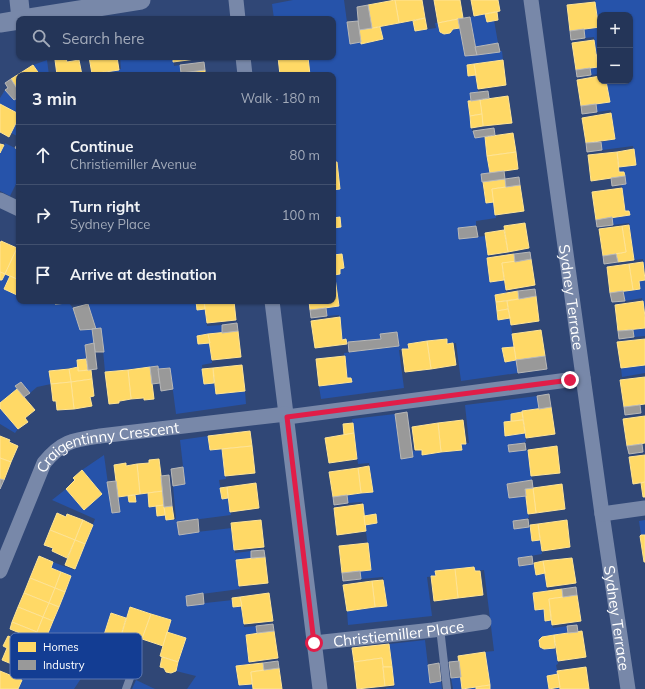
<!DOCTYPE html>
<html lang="en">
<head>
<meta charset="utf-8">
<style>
	:root { --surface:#243558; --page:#2c3d5e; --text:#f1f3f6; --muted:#a3abba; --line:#41506e }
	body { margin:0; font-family:Mulish,sans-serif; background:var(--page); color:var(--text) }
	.controls { position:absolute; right:12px; top:12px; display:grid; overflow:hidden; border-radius:8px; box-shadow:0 1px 3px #0004 }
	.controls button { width:36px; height:36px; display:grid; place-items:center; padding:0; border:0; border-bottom:1px solid var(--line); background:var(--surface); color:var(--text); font:20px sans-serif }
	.stop { position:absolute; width:12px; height:12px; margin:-9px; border:3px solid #e11d48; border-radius:50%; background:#fff }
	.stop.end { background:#e11d48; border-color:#fff; box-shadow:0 1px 4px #0008 }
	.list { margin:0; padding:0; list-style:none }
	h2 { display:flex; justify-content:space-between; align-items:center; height:52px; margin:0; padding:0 16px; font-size:17px }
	h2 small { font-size:13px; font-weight:400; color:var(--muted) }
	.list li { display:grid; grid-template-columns:26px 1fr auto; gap:12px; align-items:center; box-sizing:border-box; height:60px; padding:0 16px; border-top:1px solid var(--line) }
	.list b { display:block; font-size:15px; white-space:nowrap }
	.list p { margin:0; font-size:13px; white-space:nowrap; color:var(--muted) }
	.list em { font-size:13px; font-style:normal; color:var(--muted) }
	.icon { flex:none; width:22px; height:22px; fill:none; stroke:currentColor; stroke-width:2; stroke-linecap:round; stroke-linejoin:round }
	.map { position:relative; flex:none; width:645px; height:689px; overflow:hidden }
	.search { position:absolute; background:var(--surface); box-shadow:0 1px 3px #0004; left:16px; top:16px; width:320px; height:44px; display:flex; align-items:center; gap:10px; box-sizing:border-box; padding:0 14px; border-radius:8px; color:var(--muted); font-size:15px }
	.panel { position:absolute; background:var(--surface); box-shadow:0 1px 3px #0004; left:16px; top:72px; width:320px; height:232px; border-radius:8px }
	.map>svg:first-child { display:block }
	.green { fill:#2653aa }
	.homes { fill:#ffd966; stroke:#ffe494 }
	.industry { fill:#999; stroke:#b8b8b8 }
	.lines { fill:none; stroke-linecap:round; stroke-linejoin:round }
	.service { stroke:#7888a9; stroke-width:8 }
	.minor { stroke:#7888a9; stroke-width:15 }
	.tertiary { stroke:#7888a9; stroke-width:19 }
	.route { stroke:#e11d48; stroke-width:5 }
	.labels { text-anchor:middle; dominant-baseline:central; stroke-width:4; stroke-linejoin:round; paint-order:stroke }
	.street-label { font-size:15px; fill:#fff; stroke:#133d93 }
	.key { fill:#133d93; stroke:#5a77b3; stroke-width:1 }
	.key-label { font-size:11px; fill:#fff }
</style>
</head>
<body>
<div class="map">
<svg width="645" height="689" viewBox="0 0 645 689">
	<rect width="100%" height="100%" fill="#304776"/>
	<g class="green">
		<polygon points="293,0 344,0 350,44 361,42 361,44 382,40 380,27 413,21 415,31 436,28 435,23 438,23 440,32 444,34 450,34 453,29 460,28 465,56 502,51 503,60 467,65 468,76 476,75 478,92 471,101 468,101 472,131 473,131 475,138 485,137 490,173 482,182 486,203 494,202 496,218 476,221 476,226 458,228 459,239 485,236 489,258 487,258 490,281 504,280 506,293 495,295 499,320 510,318 514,347 503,349 505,362 516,360 518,373 461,381 456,343 447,344 446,339 408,344 409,349 399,350 404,388 321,399 319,386 352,382 351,378 347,378 344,353 399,346 397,332 380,335 381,339 347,342 346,339 342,340 339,315 327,316 326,308 338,306 334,275 340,274 340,269 344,268 342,254 333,255 333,228 341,227 333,218 333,190 340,189 336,159 333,159 333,75 310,75 308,57 333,57 333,19 303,19 303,18 292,19 274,19 272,4"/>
		<polygon points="595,0 645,0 645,275 643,259 634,260 629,223 613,225 612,217 629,215 629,211 625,211 622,188 621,185 626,184 624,172 619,172 619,167 636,164 633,146 602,150 601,142 615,139 611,110 597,112 596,104 609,102 606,81 630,81 630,15 600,15 600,23 598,23"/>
		<polygon points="485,14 487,21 494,20 498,43 475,47 470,17"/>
		<polygon points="600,27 600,55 596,55 594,37 585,38 584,29"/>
		<polygon points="120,57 173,57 174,66 180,65 181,73 168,75 105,75 104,72 121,69"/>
		<polygon points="47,60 49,75 40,75 33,65"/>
		<polygon points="600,66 600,74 591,75 590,68"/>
		<polygon points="5,90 14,100 19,97 19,114 0,104 0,98"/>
		<polygon points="19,117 19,137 11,133"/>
		<polygon points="5,143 19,150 19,178 10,196 0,191 0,153"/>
		<polygon points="5,274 10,276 4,289 19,296 19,301 30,301 32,302 32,301 55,301 56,304 69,303 73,308 80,330 92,329 94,343 85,345 86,359 77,360 78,367 49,371 51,384 37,387 30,393 21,382 15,386 17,389 0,403 0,280 2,280"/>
		<polygon points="645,280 645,317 642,298 625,301 623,291 639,281"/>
		<polygon points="87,301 196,301 197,310 205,309 207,326 222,325 222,333 197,336 198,344 210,343 212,363 202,365 204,384 214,383 216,394 245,391 246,404 176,414 170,368 158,369 158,366 105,372 101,328 96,329"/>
		<polygon points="645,328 645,336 634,337 633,330"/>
		<polygon points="645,365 645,373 622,377 621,368"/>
		<polygon points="537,396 539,409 523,411 522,412 511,414 511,421 504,422 505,436 525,433 526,442 508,445 509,452 528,450 532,480 507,484 526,496 529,518 513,521 514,529 530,526 532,541 540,540 542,554 518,558 519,566 534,564 536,574 545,573 547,591 533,593 535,610 544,609 545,621 551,620 553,628 567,626 568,633 542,637 540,647 544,649 555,648 558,664 556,665 558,674 547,676 560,687 560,689 490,689 485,652 494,651 484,570 475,571 474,567 435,571 436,576 427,577 432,616 348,625 347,611 387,606 383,577 361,579 360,571 371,570 365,525 377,523 376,514 364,516 362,502 348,503 347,495 373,492 369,463 358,464 352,419 395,414 401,459 413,457 412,451 422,450 423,455 461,450 461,444 469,443 465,405"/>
		<polygon points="0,408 18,429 15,433 0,424"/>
		<polygon points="208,436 210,450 222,449 226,479 219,480 222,498 228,498 231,515 177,522 179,534 232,528 235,553 251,551 251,558 236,560 240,589 186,596 187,605 233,600 233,607 242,606 244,627 256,626 257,633 246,635 249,664 236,666 238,685 252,684 253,689 187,689 196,676 176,671 185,638 167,632 171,620 130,607 126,618 111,613 103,638 98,636 92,662 74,689 18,689 25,674 34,678 48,645 44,643 71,577 51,568 53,562 74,570 95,519 52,500 66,489 84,510 102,494 82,470 104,455 112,513 120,512 118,497 128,496 129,502 136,501 135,495 148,493 149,507 156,506 157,516 165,515 166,520 176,519 173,486 185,484 180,440"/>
		<polygon points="645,520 645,535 641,535 639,521"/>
		<polygon points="425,640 430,683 441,681 442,689 386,689 386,688 394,687 389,644"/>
		<polygon points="461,677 462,689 476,687 476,689 453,689 451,678"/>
		<polygon points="136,680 155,689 132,689"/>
	</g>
	<g class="homes">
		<polygon points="395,0 422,0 425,18 399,23"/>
		<polygon points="395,0 399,23 372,28 368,5"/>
		<polygon points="434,0 460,0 463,18 438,23"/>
		<polygon points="471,0 498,0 500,11 474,16"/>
		<polygon points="595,2 598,23 600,23 600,27 570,31 567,5"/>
		<polygon points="497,12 498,20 487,22 485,14"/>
		<polygon points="425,18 427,29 415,31 413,21"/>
		<polygon points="458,19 460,28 453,29 450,33 444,34 440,32 438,23"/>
		<polygon points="380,27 383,39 361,44 359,30"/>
		<polygon points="594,40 598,67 576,70 572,43"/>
		<polygon points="596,55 600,55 600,66 598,67"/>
		<polygon points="89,57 117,57 119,70 92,74"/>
		<polygon points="173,57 203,57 203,58 173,62"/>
		<polygon points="278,57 308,57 310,75 280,75"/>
		<polygon points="66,58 67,62 79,60 82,75 57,75 55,60"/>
		<polygon points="503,60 506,85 478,89 474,64"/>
		<polygon points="474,64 476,75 468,76 467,65"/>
		<polygon points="33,65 40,75 19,75 19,92 11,79"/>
		<polygon points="205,70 205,75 175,75 175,74"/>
		<polygon points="104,72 105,75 89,75 92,74"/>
		<polygon points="600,76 600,81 606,81 610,102 581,106 577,80"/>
		<polygon points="508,96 512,123 483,126 480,100"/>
		<polygon points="480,100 482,114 470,116 468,101"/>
		<polygon points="0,104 19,114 19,117 9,137 0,132"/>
		<polygon points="611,113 615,139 586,143 582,118"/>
		<polygon points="482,114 483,126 471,128 470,116"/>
		<polygon points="513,133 516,152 487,156 485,137"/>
		<polygon points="0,144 4,145 0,153"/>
		<polygon points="634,149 636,165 619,167 617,152"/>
		<polygon points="516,152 518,169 490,173 487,156"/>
		<polygon points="617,152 619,172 624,172 625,176 591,181 588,155"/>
		<polygon points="333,162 337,162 340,189 333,190"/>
		<polygon points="505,179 506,187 492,189 494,202 486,203 483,182"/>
		<polygon points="520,185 524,211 495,215 492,189"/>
		<polygon points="622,188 625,211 629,211 630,215 596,220 592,192"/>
		<polygon points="340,217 341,227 333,228 333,218"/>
		<polygon points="525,223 529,248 508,252 504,226"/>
		<polygon points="629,225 634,260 618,262 616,254 626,252 622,226"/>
		<polygon points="622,226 626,252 603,256 599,229"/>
		<polygon points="504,230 508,252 488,255 485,233"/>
		<polygon points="1,241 17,248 5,274 0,272 0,244"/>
		<polygon points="17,248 19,249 19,280 5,274"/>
		<polygon points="342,254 344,268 340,269 340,274 334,275 333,255"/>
		<polygon points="514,254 515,262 502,263 504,280 490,282 487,258"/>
		<polygon points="531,259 535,285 506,290 502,263"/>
		<polygon points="643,262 645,280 639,281 640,289 633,290 629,264"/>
		<polygon points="629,264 633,290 610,293 607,267"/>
		<polygon points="0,272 5,274 2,280 0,280"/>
		<polygon points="10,276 19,280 19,292 17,295 4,289"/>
		<polygon points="333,278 335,278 339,306 310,310 309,301 333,301"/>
		<polygon points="518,291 519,299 496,302 495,295"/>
		<polygon points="536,296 539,321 511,325 507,301"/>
		<polygon points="55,301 68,301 69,303 55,304"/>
		<polygon points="196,301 204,301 205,309 197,310"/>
		<polygon points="204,301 234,301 236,320 207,323"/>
		<polygon points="507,301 508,309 497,311 496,302"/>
		<polygon points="643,301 645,317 645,328 618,331 615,305"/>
		<polygon points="508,309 510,318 498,320 497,311"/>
		<polygon points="340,317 342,340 346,339 347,344 315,348 311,321"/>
		<polygon points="541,330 545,356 516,360 512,334"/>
		<polygon points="238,331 241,357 212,360 208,334"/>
		<polygon points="208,334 210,343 198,344 197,336"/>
		<polygon points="447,339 447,344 453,343 456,365 431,369 427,341"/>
		<polygon points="645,339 645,365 621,368 617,342"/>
		<polygon points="427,341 431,369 405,372 402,349 409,349 408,344"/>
		<polygon points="514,347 516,360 505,362 502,348"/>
		<polygon points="345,356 347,378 351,378 352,382 319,386 316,359"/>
		<polygon points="86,359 88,370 78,371 77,360"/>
		<polygon points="242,365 245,391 216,394 213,368"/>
		<polygon points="78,367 78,371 91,370 92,379 71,382 69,369"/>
		<polygon points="150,367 154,399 144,400 144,398 143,398 131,399 128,370"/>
		<polygon points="213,368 214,383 204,384 202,369"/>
		<polygon points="69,369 71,382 51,384 49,371"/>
		<polygon points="128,370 131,399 120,401 119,401 119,403 109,404 105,372"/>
		<polygon points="645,377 645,404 624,407 620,380"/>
		<polygon points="92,379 94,396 90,397 92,406 74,409 71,382"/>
		<polygon points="71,382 74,409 57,410 56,401 53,401 51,384"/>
		<polygon points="17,389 35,410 25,418 28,422 18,429 0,408 0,403"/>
		<polygon points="551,407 555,434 526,438 522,411"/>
		<polygon points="522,412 523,420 511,421 511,414"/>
		<polygon points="645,416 645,443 627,446 623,419"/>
		<polygon points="463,420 466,444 461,444 462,450 441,452 438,423"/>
		<polygon points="523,420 525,433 505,436 504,422"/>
		<polygon points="353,423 354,433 344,435 343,424"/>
		<polygon points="438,423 441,452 422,455 422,450 415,450 412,427"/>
		<polygon points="250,431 252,446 210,450 208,436"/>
		<polygon points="354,433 357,459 329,463 325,438"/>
		<polygon points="0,436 10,440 9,442 18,446 11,462 0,458"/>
		<polygon points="252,446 255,473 225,476 222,449"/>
		<polygon points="557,446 560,473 531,476 528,450"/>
		<polygon points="645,455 645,482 633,484 629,457"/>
		<polygon points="0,458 11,462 4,480 0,479"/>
		<polygon points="159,459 163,491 140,494 137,464 149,463 149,460"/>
		<polygon points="126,463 126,466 137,464 140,494 118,497 114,465"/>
		<polygon points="369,466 373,492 361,493 358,468"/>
		<polygon points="358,468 361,493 333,497 329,472"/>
		<polygon points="82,470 102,494 84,510 66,489 75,480 73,478"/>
		<polygon points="645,482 645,497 643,497 641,483"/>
		<polygon points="256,483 259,508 230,512 227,487"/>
		<polygon points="562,484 565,509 536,513 533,488"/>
		<polygon points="227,487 228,498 222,499 220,488"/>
		<polygon points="533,488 536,513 528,514 525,489"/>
		<polygon points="163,491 164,505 149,507 148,493"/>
		<polygon points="135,495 136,502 129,502 128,496"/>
		<polygon points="363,504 366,531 337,535 334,508"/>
		<polygon points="164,505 165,515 157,516 156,506"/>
		<polygon points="172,506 174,519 166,520 164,507"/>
		<polygon points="57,513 66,517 67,514 83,520 75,540 50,530"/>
		<polygon points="376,514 377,523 365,525 364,516"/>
		<polygon points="83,520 93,525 85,544 75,540"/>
		<polygon points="261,520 264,547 234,550 231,523"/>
		<polygon points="567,520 570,547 542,551 538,524"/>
		<polygon points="538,524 540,540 532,541 530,525"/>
		<polygon points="50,530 75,540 67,558 52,551 53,548 44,545"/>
		<polygon points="641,535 645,535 645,562 644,562 640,536"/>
		<polygon points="75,540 85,544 75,569 65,565"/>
		<polygon points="368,543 371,570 342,573 339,546"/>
		<polygon points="39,556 53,562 51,568 61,572 55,588 30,578"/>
		<polygon points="265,557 268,583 239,586 236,560"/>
		<polygon points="572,558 576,583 547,587 543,561"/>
		<polygon points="543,561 545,573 536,575 534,563"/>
		<polygon points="474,567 475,571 480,571 483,595 458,598 455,569"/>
		<polygon points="455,569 458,598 434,601 431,576 436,576 435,571"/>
		<polygon points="61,572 71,576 65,592 55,588"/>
		<polygon points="30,578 55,588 49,603 24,593"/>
		<polygon points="383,580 387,606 375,607 372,581"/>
		<polygon points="372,581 375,607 347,611 343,585"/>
		<polygon points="55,588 65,592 59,607 49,603"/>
		<polygon points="562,589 563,597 549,599 551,620 545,621 544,609 535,610 533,593"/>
		<polygon points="24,593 49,603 43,617 18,607"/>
		<polygon points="269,593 273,621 244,624 240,597"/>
		<polygon points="577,595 581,621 552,625 549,599"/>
		<polygon points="240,597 242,606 233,607 232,598"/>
		<polygon points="49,603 59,607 53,621 43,617"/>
		<polygon points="18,607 43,617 37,632 12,622"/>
		<polygon points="130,607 151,614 142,639 122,633"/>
		<polygon points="111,613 126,618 119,643 103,638"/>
		<polygon points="151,614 171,620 163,646 142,639"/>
		<polygon points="43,617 53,621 44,643 10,629 12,622 37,632"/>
		<polygon points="274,631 278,658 249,662 246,635"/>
		<polygon points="582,631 586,657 558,661 554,635"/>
		<polygon points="167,632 186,638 178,662 160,656"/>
		<polygon points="554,635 555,648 544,649 540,647 539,640 542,637"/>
		<polygon points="8,636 36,648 26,670 2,660 7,648 3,646"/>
		<polygon points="389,644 392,667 383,667 382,658 354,662 352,648"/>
		<polygon points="485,652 490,685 462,689 458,656"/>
		<polygon points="162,657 178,662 176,671 171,673 166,672 164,668 160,667"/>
		<polygon points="382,658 385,686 357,689 354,662"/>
		<polygon points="263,663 264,670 251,672 252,684 239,685 236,666"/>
		<polygon points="383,667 392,667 394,685 385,686"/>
		<polygon points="586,667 589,689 560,689 557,671"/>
		<polygon points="279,668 282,689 253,689 251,672"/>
		<polygon points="0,671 22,680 18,689 0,689"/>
		<polygon points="558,674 560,687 549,689 547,676"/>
		<polygon points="490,685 490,689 476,689 476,687"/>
	</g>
	<g class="industry">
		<polygon points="368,5 372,28 359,30 357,7"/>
		<polygon points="470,17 477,55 465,56 458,19"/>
		<polygon points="358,21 361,42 350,44 347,22"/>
		<polygon points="584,29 585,38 571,40 570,31"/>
		<polygon points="498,43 500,52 477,55 475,47"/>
		<polygon points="204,62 205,70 181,73 180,65"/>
		<polygon points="590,68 591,75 577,77 576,70"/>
		<polygon points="11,79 19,92 19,97 14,100 5,90 8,88 5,83"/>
		<polygon points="488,91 489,98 471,101 470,93"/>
		<polygon points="596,104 597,112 582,114 581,106"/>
		<polygon points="494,128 495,135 475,138 473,131"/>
		<polygon points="19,141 19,150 15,148"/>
		<polygon points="601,142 602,150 587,152 586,143"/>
		<polygon points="504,171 505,179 482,182 481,174"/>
		<polygon points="625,176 626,184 612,186 611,178"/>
		<polygon points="519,177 520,185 506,187 505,179"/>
		<polygon points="612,217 613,225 597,227 596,220"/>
		<polygon points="476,226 478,237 459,239 458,228"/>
		<polygon points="530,252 531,259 515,262 514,254"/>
		<polygon points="616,254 618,262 604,264 603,256"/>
		<polygon points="535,289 536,296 519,299 518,291"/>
		<polygon points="623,291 625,301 612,302 610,293"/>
		<polygon points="88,304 96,329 80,330 73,308"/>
		<polygon points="326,308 327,316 311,318 310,310"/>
		<polygon points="237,323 238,331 222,333 222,325"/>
		<polygon points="101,328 104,352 95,352 92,329"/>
		<polygon points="633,330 634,337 619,339 618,331"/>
		<polygon points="397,332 399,346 349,352 348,342 381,339 380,334"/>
		<polygon points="94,343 97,369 88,370 85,345"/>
		<polygon points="545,356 547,369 518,373 516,360"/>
		<polygon points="158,366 160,383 152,384 150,367"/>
		<polygon points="170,368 173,389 161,391 158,369"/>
		<polygon points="21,382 30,393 24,397 15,386"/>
		<polygon points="549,394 551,407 539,409 537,396"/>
		<polygon points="640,405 641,413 625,415 624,407"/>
		<polygon points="407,412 413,457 401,459 395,414"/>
		<polygon points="525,443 526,450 509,452 508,445"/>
		<polygon points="642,444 643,452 629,454 627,446"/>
		<polygon points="183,467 185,484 173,486 171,469"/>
		<polygon points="169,475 172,506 164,507 161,476"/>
		<polygon points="0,479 4,480 0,489"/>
		<polygon points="532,480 533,488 525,489 526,496 509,498 507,484"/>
		<polygon points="116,481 120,512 112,513 107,482"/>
		<polygon points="347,495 348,503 334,505 333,497"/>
		<polygon points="198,519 199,532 179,535 177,522"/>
		<polygon points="528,519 529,527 514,529 513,521"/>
		<polygon points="264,550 265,557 251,558 251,551"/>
		<polygon points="532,556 533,564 519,566 518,558"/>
		<polygon points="360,571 361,579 343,581 342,573"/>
		<polygon points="576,587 577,595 563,597 562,589"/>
		<polygon points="203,593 204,604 187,606 186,596"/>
		<polygon points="273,624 274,631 257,633 256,626"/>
		<polygon points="577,625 578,632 568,633 567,626"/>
		<polygon points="278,661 279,668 264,670 263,663"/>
		<polygon points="459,661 461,677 451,678 449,662"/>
		<polygon points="439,663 441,681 430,683 428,665"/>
	</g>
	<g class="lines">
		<g class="service">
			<polyline points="440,628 447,689"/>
			<polyline points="126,689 130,678"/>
		</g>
		<g class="minor">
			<polyline points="236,0 238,19"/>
			<path id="s1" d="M531,0L602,514L628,689"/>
			<polyline points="243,57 245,75"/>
			<polyline points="0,200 19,209"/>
			<polyline points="272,301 320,689"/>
			<polyline points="287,417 583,378"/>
			<polyline points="602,514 645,508"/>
			<path id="s2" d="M0,571L44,463C62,441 73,440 100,436L286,414"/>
			<path id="s3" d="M314,643L433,630L484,622"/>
		</g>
		<g class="tertiary">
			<polyline points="19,0 21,19"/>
			<polyline points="23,19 141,0"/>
			<polyline points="0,23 19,20"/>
		</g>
	</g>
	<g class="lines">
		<polyline class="route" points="314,643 287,417 570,380"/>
	</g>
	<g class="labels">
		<g class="street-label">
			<text stroke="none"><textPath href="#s1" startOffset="300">Sydney Terrace</textPath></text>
			<text stroke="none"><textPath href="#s2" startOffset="184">Craigentinny Crescent</textPath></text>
			<text stroke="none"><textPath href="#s1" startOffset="624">Sydney Terrace</textPath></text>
			<text stroke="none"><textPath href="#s3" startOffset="85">Christiemiller Place</textPath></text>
		</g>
	</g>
	<rect x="10" y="633" width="132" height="46" rx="6" class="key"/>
	<rect x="18" y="642" width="18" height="10" fill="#ffd966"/>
	<rect x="18" y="660" width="18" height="10" fill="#999"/>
	<g class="key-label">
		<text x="43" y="651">Homes</text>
		<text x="43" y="669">Industry</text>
	</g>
</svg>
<div class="controls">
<button>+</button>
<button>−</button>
</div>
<div class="stop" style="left:314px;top:643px"></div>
<div class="stop end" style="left:570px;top:380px"></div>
<div class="search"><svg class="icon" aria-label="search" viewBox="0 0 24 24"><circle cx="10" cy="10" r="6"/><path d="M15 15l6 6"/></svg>Search here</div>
<section class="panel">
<h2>3 min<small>Walk · 180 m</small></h2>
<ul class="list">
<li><svg class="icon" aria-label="ahead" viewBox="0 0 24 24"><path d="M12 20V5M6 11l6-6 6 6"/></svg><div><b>Continue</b><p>Christiemiller Avenue</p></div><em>80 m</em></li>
<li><svg class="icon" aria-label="right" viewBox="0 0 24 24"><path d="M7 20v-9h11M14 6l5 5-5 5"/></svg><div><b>Turn right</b><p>Sydney Place</p></div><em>100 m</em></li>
<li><svg class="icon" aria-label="arrive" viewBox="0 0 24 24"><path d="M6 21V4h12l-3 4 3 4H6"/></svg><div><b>Arrive at destination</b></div></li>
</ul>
</section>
</div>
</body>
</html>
